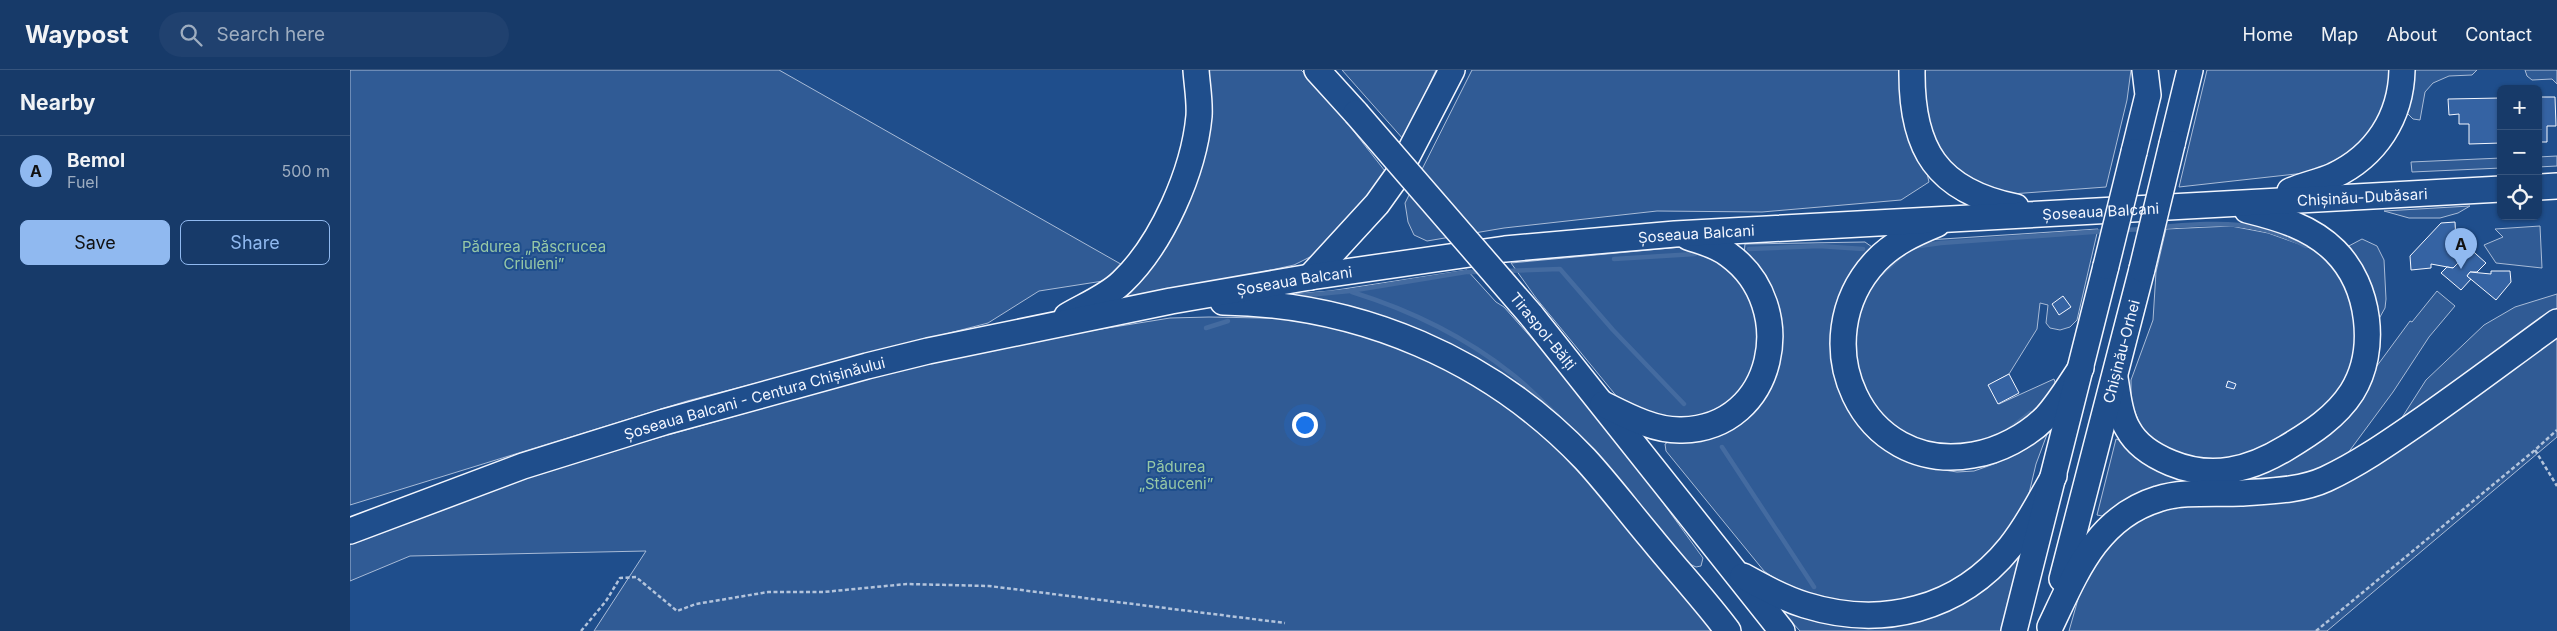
<!DOCTYPE html>
<html lang="en">
<head>
<meta charset="utf-8">
<style>
	:root { --surface:#173a69; --page:#20416f; --text:#f1f3f6; --muted:#9eadc0; --line:#36547d; --accent:#90b9f0 }
	body { margin:0; font-family:Inter,sans-serif; background:var(--page); color:var(--text) }
	.controls { position:absolute; right:15px; top:15px; display:grid; overflow:hidden; border-radius:8px; box-shadow:0 1px 4px #0004 }
	.controls button { width:45px; height:45px; display:grid; place-items:center; padding:0; border:0; border-bottom:1px solid var(--line); background:var(--surface); color:var(--text); font:25px sans-serif }
	.you { position:absolute; left:954px; top:354px; width:18px; height:18px; margin:-12px; border:4px solid #fff; border-radius:50%; background:#1a73e8; box-shadow:0 0 0 8px #1a73e833 }
	.badge { display:grid; place-items:center; width:32px; height:32px; border-radius:50%; background:var(--accent); color:#111; font-size:16px; font-weight:700 }
	.pin { position:absolute; translate:-50% -41px; filter:drop-shadow(0 1px 2px #0008) }
	.pin::after { content:''; position:absolute; top:26px; width:18px; height:15px; background:inherit; clip-path:polygon(0 0,100% 0,50% 100%) }
	.list { margin:0; padding:0; list-style:none }
	h2 { display:flex; justify-content:space-between; align-items:center; height:65px; margin:0; padding:0 20px; font-size:21px }
	h2 small { font-size:16px; font-weight:400; color:var(--muted) }
	.list li { display:grid; grid-template-columns:32px 1fr auto; gap:15px; align-items:center; box-sizing:border-box; height:70px; padding:0 20px; border-top:1px solid var(--line) }
	.list b { display:block; font-size:19px; white-space:nowrap }
	.list p { margin:0; font-size:16px; white-space:nowrap; color:var(--muted) }
	.list em { font-size:16px; font-style:normal; color:var(--muted) }
	.actions { display:flex; gap:10px; padding:15px 20px }
	.actions a { flex:1; padding:11px 0; border:1px solid var(--accent); border-radius:8px; text-align:center; font-size:18px; color:var(--accent) }
	.actions .main { background:var(--accent); color:#111 }
	.icon { flex:none; width:28px; height:28px; fill:none; stroke:currentColor; stroke-width:2; stroke-linecap:round; stroke-linejoin:round }
	.map { position:relative; flex:none; width:2207px; height:561px; overflow:hidden }
	header { display:flex; align-items:center; gap:30px; box-sizing:border-box; height:70px; padding:0 25px; background:var(--surface); border-bottom:1px solid var(--line) }
	header strong { font-size:24px }
	nav { display:flex; gap:28px; margin-inline-start:auto; font-size:18px }
	.search { width:350px; height:45px; background:var(--page); display:flex; align-items:center; gap:12px; box-sizing:border-box; padding:0 18px; border-radius:28px; color:var(--muted); font-size:19px }
	main { display:flex }
	aside { flex:1; background:var(--surface) }
	.map>svg:first-child { display:block }
	.built { fill:#305b95; stroke:#a8bbd7 }
	.lines { fill:none; stroke-linecap:round; stroke-linejoin:round }
	.stream { stroke:#446ba0; stroke-width:4.5 }
	.building { fill:#3563a3; stroke:#f2f6ff }
	.highway-casing { stroke:#f2f6ff; stroke-width:28 }
	.path { stroke:#b3c4dc; stroke-width:2.5; stroke-dasharray:4 2.5; stroke-linecap:butt }
	.highway { stroke:#1f4e8c; stroke-width:25 }
	.highway-bridge-casing { stroke:#f2f6ff; stroke-width:28; stroke-linecap:butt }
	.highway-bridge { stroke:#1f4e8c; stroke-width:25 }
	.labels { text-anchor:middle; dominant-baseline:central; stroke-width:4; stroke-linejoin:round; paint-order:stroke }
	.street-label { font-size:15px; fill:#f2f6ff; stroke:#1f4e8c }
	.park-label { font-size:15px; fill:#97c8a6; stroke:#1f4e8c }
</style>
</head>
<body>
<header>
<strong>Waypost</strong>
<div class="search"><svg class="icon" aria-label="search" viewBox="0 0 24 24"><circle cx="10" cy="10" r="6"/><path d="M15 15l6 6"/></svg>Search here</div>
<nav><a>Home</a><a>Map</a><a>About</a><a>Contact</a></nav>
</header>
<main>
<aside>
<h2>Nearby<small></small></h2>
<ul class="list">
<li><span class="badge">A</span><div><b>Bemol</b><p>Fuel</p></div><em>500 m</em></li>
</ul>
<div class="actions"><a class="main">Save</a><a>Share</a></div>
</aside>
<div class="map">
<svg width="2207" height="561" viewBox="0 0 2207 561">
	<rect width="100%" height="100%" fill="#1f4e8c"/>
	<g class="built">
		<polygon points="0,0 429,0 776,197 753,211 689,221 638,253 337,331 0,435"/>
		<polygon points="855,0 951,0 972,21 1035,101 1022,122 974,180 944,195 765,234 805,187"/>
		<polygon points="992,0 1086,0 1054,70"/>
		<polygon points="1122,0 1553,0 1579,112 1551,130 1412,142 1307,141 1154,158 1077,171 1064,165 1058,152 1055,133"/>
		<polygon points="1568,0 1781,0 1777,30 1756,117 1648,125 1618,116 1577,63"/>
		<polygon points="1857,0 2046,0 2023,65 1973,101 1829,117"/>
		<polygon points="2061,0 2127,0 2122,5 2099,6 2083,13 2075,22 2070,50 2063,49 2053,39"/>
		<polygon points="2175,0 2207,0 2207,14 2202,9 2182,10 2177,6"/>
		<polygon points="2207,86 2207,96 2188,97 2188,87"/>
		<polygon points="2151,88 2151,98 2062,102 2061,92"/>
		<polygon points="2120,136 2108,143 2090,148 2059,148 2034,141"/>
		<polygon points="1881,156 1918,163 1963,179 1979,188 1993,206 2008,246 2003,299 1970,347 1889,392 1840,391 1795,367 1781,332 1781,310 1803,250 1806,202 1816,159"/>
		<polygon points="2190,156 2192,198 2146,193 2134,175 2153,167 2145,159"/>
		<polygon points="1748,159 1727,250 1720,257 1710,260 1700,258 1696,253 1698,235 1690,233 1687,259 1659,304 1639,315 1649,334 1704,309 1707,318 1669,358 1621,375 1583,377 1535,355 1509,308 1504,268 1512,232 1531,203 1562,178 1577,170"/>
		<polygon points="2012,169 2027,176 2034,190 2036,229 2035,238 2025,256 1993,179"/>
		<polygon points="1515,172 1522,177 1493,322 1498,340 1519,368 1537,381 1555,390 1574,397 1607,402 1624,401 1647,393 1695,356 1699,359 1686,394 1677,432 1633,493 1571,529 1509,534 1462,526 1430,512 1414,501 1316,381 1315,374 1418,313 1394,184 1395,174"/>
		<polygon points="1342,176 1351,180 1387,204 1408,244 1410,274 1397,315 1366,344 1314,352 1268,328 1186,228 1161,193"/>
		<polygon points="1117,200 1146,232 1154,237 1193,281 1306,423 1353,488 1351,496 1346,497 1325,487 1174,323 946,231 946,224 980,221"/>
		<polygon points="2087,221 2105,236 2079,267 2043,322 1992,391 1941,408 1779,431 1752,446 1747,445 1766,369 1894,409 2021,304 2060,251 2062,252"/>
		<polygon points="2207,224 2207,240 2044,360 2076,310 2134,255 2165,237"/>
		<polygon points="859,247 967,249 1109,299 1223,387 1366,561 244,561 296,481 60,486 0,511 0,471 194,400 534,304 695,268 820,248"/>
		<polygon points="2207,261 2207,367 1977,561 1719,561 1732,515 1762,462 1824,435 1965,421"/>
		<polygon points="1671,478 1652,561 1450,561 1429,538 1547,551"/>
	</g>
	<g class="lines">
		<g class="stream">
			<path d="M1809,157C1866,153 1903,148 1956,176"/>
			<polyline points="1774,160 1794,159"/>
			<polyline points="1562,177 1591,173 1756,161"/>
			<polyline points="1399,179 1469,176 1513,179"/>
			<polyline points="1264,189 1345,184"/>
			<polyline points="1155,201 1210,199 1263,260 1334,334"/>
			<polyline points="1532,203 1554,183"/>
			<path d="M1002,222C1060,240 1114,266 1162,304C1178,316 1192,332 1207,345"/>
			<polyline points="947,226 1000,221 1116,202 1132,202"/>
			<polyline points="856,258 878,251"/>
			<polyline points="1657,361 1680,343"/>
			<polyline points="1372,377 1464,517"/>
		</g>
	</g>
	<g class="building">
		<polygon points="2188,27 2205,27 2206,56 2197,56 2197,72 2188,72"/>
		<polygon points="2151,28 2151,73 2119,74 2119,54 2109,54 2109,44 2099,45 2098,29"/>
		<polygon points="2105,152 2106,171 2103,171 2109,192 2103,198 2081,194 2081,198 2061,200 2060,186 2091,153"/>
		<polygon points="2116,175 2136,193 2127,202 2120,202 2117,206 2121,209 2111,220 2091,203 2097,197 2103,198 2109,192 2107,185"/>
		<polygon points="2141,201 2160,201 2161,212 2146,230 2117,206 2120,202 2141,204"/>
		<polygon points="1713,226 1721,237 1709,245 1702,234"/>
		<polygon points="1659,304 1669,323 1648,334 1638,315"/>
		<polygon points="1878,311 1886,314 1884,319 1876,317"/>
	</g>
	<g class="lines">
		<defs>
			<g id="highway">
				<polyline points="967,0 1006,43"/>
				<path d="M1562,0C1561,79 1587,121 1666,137"/>
				<polyline points="1822,74 1840,0"/>
				<polyline points="1784,82 1798,25 1795,0"/>
				<polyline points="2188,117 2207,116"/>
				<path d="M1940,121C1954,115 1969,112 1983,106C2026,86 2051,47 2052,0"/>
				<path d="M1587,154C1565,163 1543,173 1526,191C1452,270 1511,405 1623,385C1649,381 1677,366 1696,347C1709,333 1720,314 1731,298"/>
				<polyline points="960,207 1027,134 1047,106 1102,0"/>
				<path d="M873,232C1010,234 1140,289 1235,389C1258,414 1279,442 1301,468C1326,499 1354,529 1378,561"/>
				<polyline points="1181,245 1432,561"/>
				<path d="M717,246C734,236 758,226 772,212C812,174 844,101 849,46C850,31 847,15 846,0"/>
				<path d="M1765,308C1768,324 1769,345 1778,359C1787,376 1804,386 1821,393C1862,410 1900,400 1936,378C1961,363 1986,347 2002,322C2028,280 2020,216 1985,181C1961,157 1929,148 1897,140"/>
				<path d="M1253,334C1277,346 1305,361 1332,360C1426,358 1449,236 1379,185C1367,175 1352,172 1338,167"/>
				<path id="s1" d="M0,461L173,396L314,352L517,296L578,281L821,231L960,207L1155,179L1325,164L2151,119"/>
				<path d="M1393,506C1413,517 1433,528 1455,535C1532,559 1609,540 1660,477C1678,455 1690,430 1704,406"/>
				<path id="s2" d="M1712,509L1792,199"/>
				<path d="M1700,557C1725,505 1746,448 1808,429C1831,421 1866,424 1890,423C1919,421 1950,421 1976,409C2008,394 2037,374 2066,354C2114,321 2160,286 2207,252"/>
				<polyline points="1664,561 1756,196"/>
			</g>
		</defs>
		<use href="#highway" class="highway-casing"/>
		<g class="path">
			<polyline points="2185,380 2207,416"/>
			<polyline points="231,561 256,531 270,508 286,507 327,541 346,534 418,522 474,522 557,514 639,516 935,553"/>
			<polyline points="1966,561 2185,380 2207,360"/>
		</g>
		<use href="#highway" class="highway"/>
		<defs>
			<g id="highway-bridge">
				<polyline points="1006,43 1181,245"/>
				<polyline points="1756,196 1784,82"/>
				<polyline points="1792,199 1822,74"/>
			</g>
		</defs>
		<use href="#highway-bridge" class="highway-bridge-casing"/>
		<use href="#highway-bridge" class="highway-bridge"/>
	</g>
	<g class="labels">
		<g class="street-label">
			<text stroke="none"><textPath href="#s1" startOffset="2051">Chișinău-Dubăsari</textPath></text>
			<text stroke="none"><textPath href="#s1" startOffset="1789">Șoseaua Balcani</textPath></text>
			<text stroke="none"><textPath href="#s1" startOffset="1384">Șoseaua Balcani</textPath></text>
			<text stroke="none"><textPath href="#s1" startOffset="979">Șoseaua Balcani</textPath></text>
			<text transform="translate(1193 261) rotate(51)">Tiraspol-Bălți</text>
			<text stroke="none"><textPath href="#s2" startOffset="235">Chișinău-Orhei</textPath></text>
			<text stroke="none"><textPath href="#s1" startOffset="426">Șoseaua Balcani - Centura Chișinăului</textPath></text>
		</g>
		<g class="park-label">
			<text x="184" y="176">Pădurea „Răscrucea<tspan x="184" dy="17">Criuleni”</tspan></text>
			<text x="826" y="396">Pădurea<tspan x="826" dy="17">„Stăuceni”</tspan></text>
		</g>
	</g>
</svg>
<div class="controls">
<button>+</button>
<button>−</button>
<button><svg class="icon" aria-label="locate" viewBox="0 0 24 24"><circle cx="12" cy="12" r="6"/><path d="M12 2v4M12 18v4M2 12h4M18 12h4"/></svg></button>
</div>
<div class="you"></div>
<div class="pin badge" style="left:2111px;top:199px">A</div>
</div>
</main>
</body>
</html>
